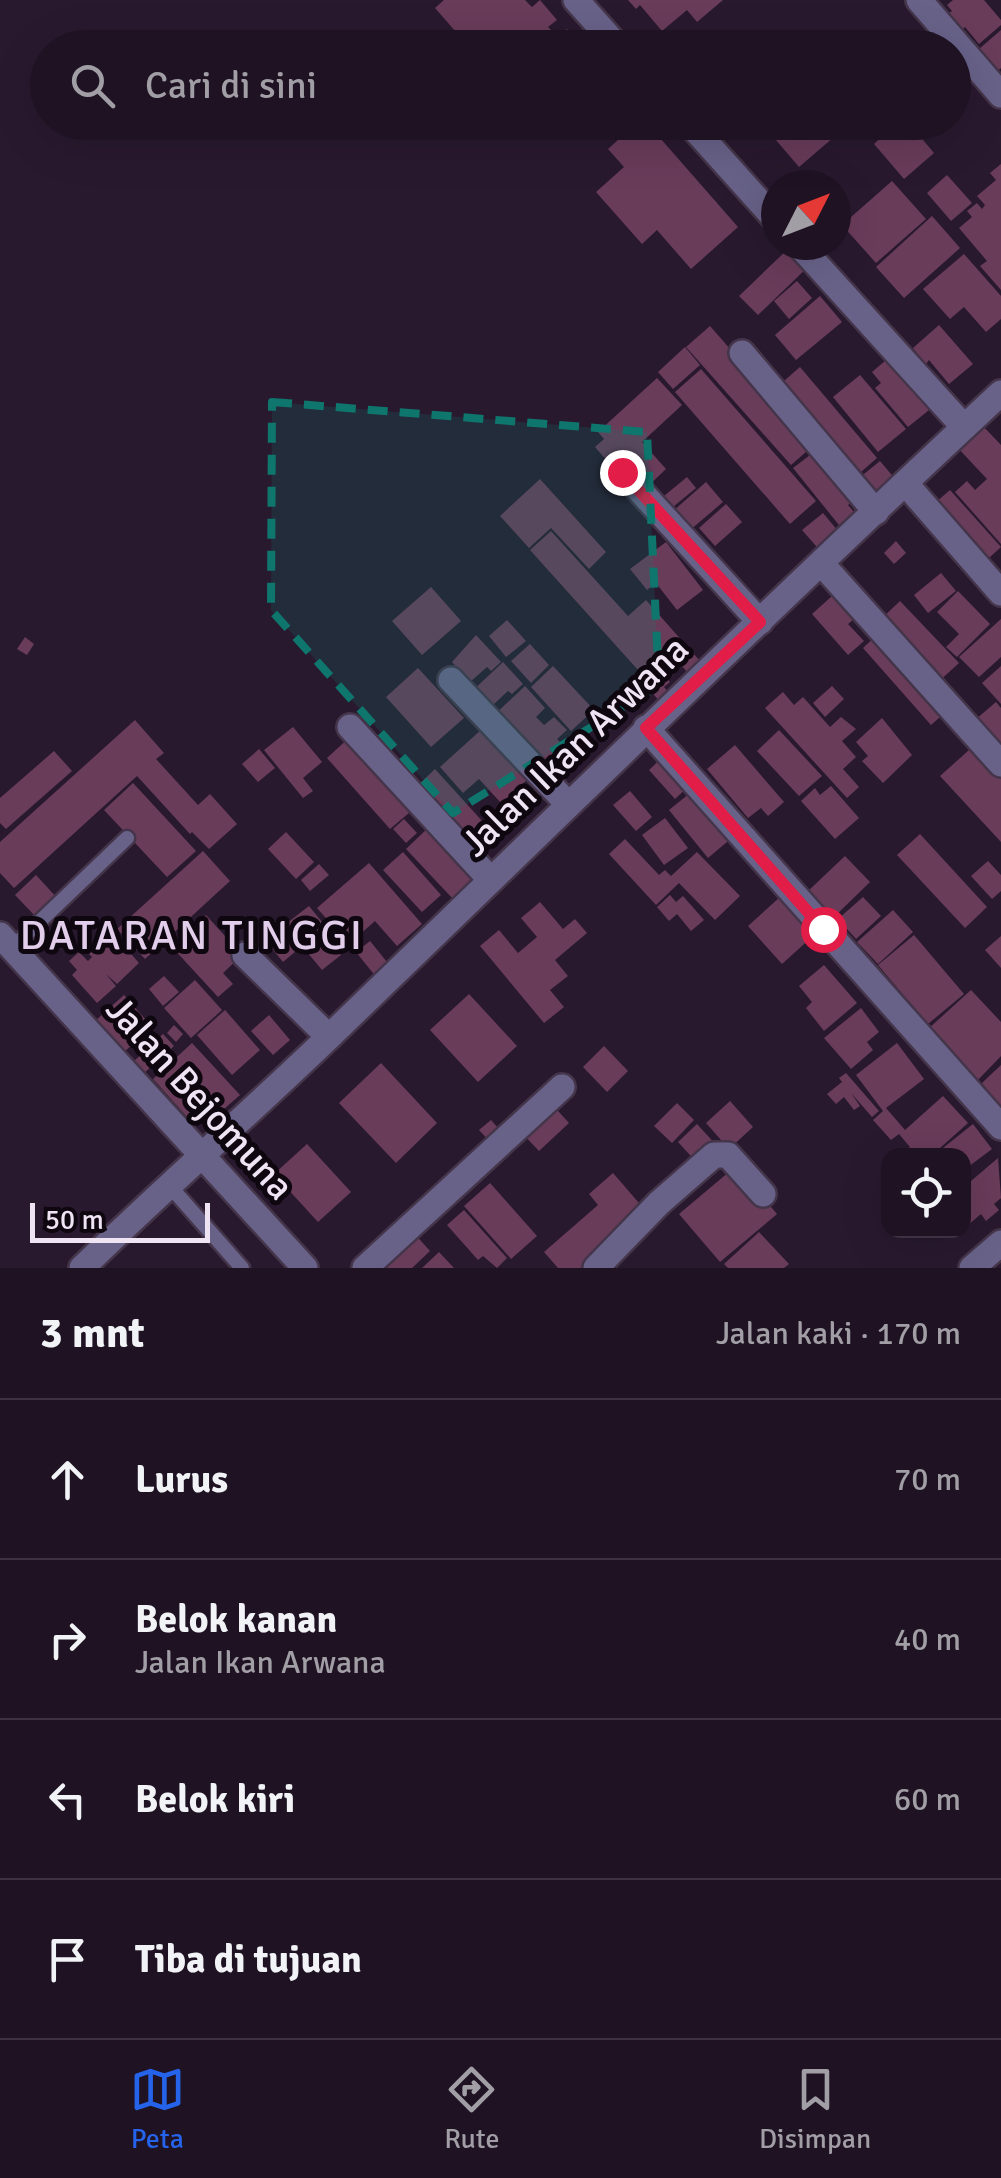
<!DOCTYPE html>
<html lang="id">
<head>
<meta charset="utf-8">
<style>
	:root { --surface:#1f1323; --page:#2c2030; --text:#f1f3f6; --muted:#a19ea6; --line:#3c3241; --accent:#2563eb }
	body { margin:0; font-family:Signika,sans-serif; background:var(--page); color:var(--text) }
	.controls { position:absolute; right:30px; bottom:30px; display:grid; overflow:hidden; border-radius:20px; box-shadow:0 10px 40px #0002 }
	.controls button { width:90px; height:90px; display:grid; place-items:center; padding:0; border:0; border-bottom:2px solid var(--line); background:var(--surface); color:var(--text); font:50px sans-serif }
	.compass { position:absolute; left:761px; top:170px; width:90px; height:90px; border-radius:50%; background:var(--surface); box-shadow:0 10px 40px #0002; rotate:48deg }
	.scale { position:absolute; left:30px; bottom:25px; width:180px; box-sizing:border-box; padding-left:10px; border:5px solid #efe4f3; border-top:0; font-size:28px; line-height:35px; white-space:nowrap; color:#efe4f3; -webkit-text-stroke:8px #0e0710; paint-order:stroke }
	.stop { position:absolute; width:30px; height:30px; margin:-22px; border:8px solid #e11d48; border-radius:50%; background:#fff }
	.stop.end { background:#e11d48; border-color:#fff; box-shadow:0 2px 10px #0008 }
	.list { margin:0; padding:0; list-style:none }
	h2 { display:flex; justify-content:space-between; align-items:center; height:130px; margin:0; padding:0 40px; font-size:42px }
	h2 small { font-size:32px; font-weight:400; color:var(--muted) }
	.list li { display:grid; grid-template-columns:65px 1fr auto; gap:30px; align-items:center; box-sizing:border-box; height:160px; padding:0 40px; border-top:2px solid var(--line) }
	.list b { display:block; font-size:38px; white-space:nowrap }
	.list p { margin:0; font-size:32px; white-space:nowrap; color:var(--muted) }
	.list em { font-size:32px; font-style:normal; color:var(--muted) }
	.icon { flex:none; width:55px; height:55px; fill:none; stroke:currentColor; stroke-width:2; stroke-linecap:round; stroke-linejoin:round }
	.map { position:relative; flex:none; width:1001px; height:1268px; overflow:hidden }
	.search { position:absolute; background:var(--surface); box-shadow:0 10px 40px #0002; left:30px; right:30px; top:30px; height:110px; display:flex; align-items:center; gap:25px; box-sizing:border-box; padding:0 35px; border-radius:55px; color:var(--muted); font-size:38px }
	.sheet { height:770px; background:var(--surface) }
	nav { display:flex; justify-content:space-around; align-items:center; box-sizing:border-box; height:140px; border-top:2px solid var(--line); background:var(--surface); font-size:28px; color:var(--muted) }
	nav a { display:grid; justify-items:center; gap:5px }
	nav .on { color:var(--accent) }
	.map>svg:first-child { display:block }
	.building { fill:#693c5a }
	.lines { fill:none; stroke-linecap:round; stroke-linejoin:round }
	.lane-casing { stroke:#45354a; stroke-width:19 }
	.street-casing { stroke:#45354a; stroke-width:30 }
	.lane { stroke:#686289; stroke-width:14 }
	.street { stroke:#686289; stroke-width:25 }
	.route { stroke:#e11d48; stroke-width:12 }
	.marked { fill:#0f766e; fill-opacity:0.2; stroke:#0f766e; stroke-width:8; stroke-dasharray:20 12; stroke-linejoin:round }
	.labels { text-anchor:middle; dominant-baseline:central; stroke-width:10; stroke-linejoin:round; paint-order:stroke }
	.street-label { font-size:38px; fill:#efe4f3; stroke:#0e0710 }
	.quarter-label { font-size:42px; letter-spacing:2.5px; fill:#e2cdeb; stroke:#0e0710 }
</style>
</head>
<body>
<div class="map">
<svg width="1001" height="1268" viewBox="0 0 1001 1268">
	<rect width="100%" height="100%" fill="#29192f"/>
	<g class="building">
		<polygon points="444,0 525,0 532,7 540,0 557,20 548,27 558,37 567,29 584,48 470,48 435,8"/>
		<polygon points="628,0 723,0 697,22 687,10 662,31 640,5 636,9"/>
		<polygon points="953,0 984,0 1001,20 1001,25 979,44 965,27 960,31 946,15 952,11 947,5"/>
		<polygon points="1001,30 1001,68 992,76 981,62 986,58 979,49"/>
		<polygon points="768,36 778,48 755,48"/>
		<polygon points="638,122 646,122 738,227 691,269 657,230 642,244 596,192 624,167 608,149"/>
		<polygon points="767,122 833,122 841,131 799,167 764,126"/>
		<polygon points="898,122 908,122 934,153 904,179 874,144"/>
		<polygon points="1001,164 1001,290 980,266 987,261 959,228 972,217 967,211 977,203 982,209 985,205 977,196 996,180 990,173"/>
		<polygon points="947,175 972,203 951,221 927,193"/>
		<polygon points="892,181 926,219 876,263 842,225"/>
		<polygon points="932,216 960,248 904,298 876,267"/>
		<polygon points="792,245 811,264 758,315 739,296"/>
		<polygon points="964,254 1001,296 1001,319 986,332 964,307 950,319 923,289"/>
		<polygon points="797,281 812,298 789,319 774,301"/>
		<polygon points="820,296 842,322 796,360 775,335"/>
		<polygon points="939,325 973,364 949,384 929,360 926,364 913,348"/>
		<polygon points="710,326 814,445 791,465 686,347"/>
		<polygon points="685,347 700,365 673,389 658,372"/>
		<polygon points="892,355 934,406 908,427 875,388 881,383 872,372"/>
		<polygon points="800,367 877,458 853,479 776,388"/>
		<polygon points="701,369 816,501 790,524 675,392"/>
		<polygon points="860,375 906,429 878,452 833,397"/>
		<polygon points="657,378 682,405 642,442 666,469 645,489 614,469 595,447 604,439 598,432"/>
		<polygon points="981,424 1001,445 1001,544 955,492 967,481 975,490 987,479 957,447"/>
		<polygon points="818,449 857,498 848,505 854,512 839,525 793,468"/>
		<polygon points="880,461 901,486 875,508 854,482"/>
		<polygon points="687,477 696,488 673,507 664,496"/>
		<polygon points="540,479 606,552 589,569 551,528 529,548 500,516"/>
		<polygon points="706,482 723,502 689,531 672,512"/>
		<polygon points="950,490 1001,547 979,567 928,509"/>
		<polygon points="726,504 742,522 715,546 699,528"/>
		<polygon points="823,513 843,537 823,554 802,530"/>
		<polygon points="551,531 628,616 646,600 707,669 694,680 669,651 664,656 668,661 659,669 670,682 664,687 675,701 666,709 644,683 647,680 530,550"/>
		<polygon points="896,541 906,553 894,564 884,553"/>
		<polygon points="666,542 703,590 677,610 656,583 647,590 630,569"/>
		<polygon points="941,573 956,591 928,613 914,595"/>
		<polygon points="431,587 461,621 422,655 392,621"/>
		<polygon points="841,588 862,612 848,624 864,641 848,655 812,614"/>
		<polygon points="958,591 990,624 957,657 946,647 959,634 937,612"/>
		<polygon points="900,601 959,663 936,684 878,622"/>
		<polygon points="1001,619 1001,657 979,677 959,657"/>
		<polygon points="507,620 526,641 506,657 489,636"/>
		<polygon points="879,633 948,710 931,725 863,648"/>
		<polygon points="476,635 501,662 491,671 487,667 470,682 452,662"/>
		<polygon points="25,637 34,644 27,655 17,649"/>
		<polygon points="530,644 549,665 531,683 511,661"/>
		<polygon points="503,662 523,684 512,694 508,691 493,705 498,710 492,715 470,693"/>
		<polygon points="553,666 594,710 571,731 531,687"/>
		<polygon points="1001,666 1001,704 982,683"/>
		<polygon points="418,668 464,718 431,747 386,697"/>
		<polygon points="525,686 545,708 536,717 544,725 554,717 567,730 557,739 565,747 548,763 524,738 519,743 494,715"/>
		<polygon points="832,686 844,699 825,717 813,703"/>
		<polygon points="783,692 794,705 803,697 830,727 841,717 856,729 842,741 856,757 843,769 859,787 847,798 765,708"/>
		<polygon points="996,702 1001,708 1001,750 975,720"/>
		<polygon points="882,718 912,755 883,783 862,761 868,756 856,742"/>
		<polygon points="135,720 164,753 156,759 198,805 210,794 237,824 209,849 192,832 190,834 137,776 14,888 0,873 0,842"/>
		<polygon points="293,727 322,762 303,778 313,791 303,798 264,750"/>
		<polygon points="482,729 527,780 501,803 479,779 463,793 440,767"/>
		<polygon points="779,730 822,776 799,796 757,751"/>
		<polygon points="352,735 416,807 390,829 327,758"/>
		<polygon points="978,742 1001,767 1001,842 940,776"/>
		<polygon points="735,745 784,802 768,816 761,808 748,818 707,769"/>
		<polygon points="259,749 275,768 258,782 242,764"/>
		<polygon points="54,751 72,771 6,829 0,823 0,798"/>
		<polygon points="665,755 691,784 675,799 649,770"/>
		<polygon points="435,769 493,833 472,853 413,790"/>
		<polygon points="133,783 196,851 167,877 104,810"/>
		<polygon points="831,786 859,818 835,839 801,801 815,788 820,795"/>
		<polygon points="695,789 734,836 708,858 669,810"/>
		<polygon points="630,791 652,817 636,831 613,805"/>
		<polygon points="665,818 688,848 664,865 642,835"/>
		<polygon points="404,819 417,833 406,843 393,829"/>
		<polygon points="429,827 476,877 453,899 406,849"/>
		<polygon points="286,832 314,862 296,879 268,849"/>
		<polygon points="920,834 987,907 965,928 897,855"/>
		<polygon points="625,839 659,875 665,870 671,876 697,852 740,896 715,920 679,883 656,905 609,854"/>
		<polygon points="203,851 230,881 145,959 117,929"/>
		<polygon points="403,852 441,895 422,912 383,870"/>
		<polygon points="845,856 870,882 833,918 807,892"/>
		<polygon points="988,861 1001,875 1001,891 992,899 971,876"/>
		<polygon points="369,863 422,924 397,946 375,921 349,944 317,908"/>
		<polygon points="319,864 329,875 310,891 301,880"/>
		<polygon points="36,875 58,899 37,918 15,895"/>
		<polygon points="670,895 676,902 683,896 704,920 691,931 677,914 669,921 657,907"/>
		<polygon points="780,897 814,935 782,964 748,926"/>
		<polygon points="863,897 881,916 856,939 838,919"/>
		<polygon points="540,902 563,929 575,919 587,933 555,960 568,976 550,990 564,1007 544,1023 480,946 499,930 518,953 537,937 521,918"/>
		<polygon points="309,906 326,927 321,930 341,955 322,970 302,946 283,962 265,940"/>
		<polygon points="893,910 913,932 878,964 857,942"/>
		<polygon points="206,915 242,955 223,973 233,984 218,997 171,946"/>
		<polygon points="112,932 139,963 117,984 106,974 116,986 97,1003 72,975 77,970 69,961 79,952 88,961 92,957 89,954"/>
		<polygon points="914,935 964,994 928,1024 878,965"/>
		<polygon points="1001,936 1001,968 985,950"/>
		<polygon points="370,941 395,972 381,983 356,952"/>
		<polygon points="824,965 857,1003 824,1031 806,1008 812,1002 799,986"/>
		<polygon points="164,976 179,992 163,1006 149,989"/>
		<polygon points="195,980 222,1010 191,1038 164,1008"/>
		<polygon points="971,990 1001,1022 1001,1056 975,1083 928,1029"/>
		<polygon points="469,994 517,1046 478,1082 430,1030"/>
		<polygon points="124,995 152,1027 124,1052 95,1021"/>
		<polygon points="861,1008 879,1032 867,1042 873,1050 851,1069 824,1038"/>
		<polygon points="225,1010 260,1050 232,1075 197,1035"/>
		<polygon points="269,1015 290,1040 273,1055 251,1031"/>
		<polygon points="174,1025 183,1034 176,1042 167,1033"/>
		<polygon points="163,1034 174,1046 143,1074 132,1063"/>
		<polygon points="192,1043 240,1095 208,1123 196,1110 188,1118 153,1079"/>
		<polygon points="897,1043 924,1079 886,1108 905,1130 943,1096 968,1123 931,1156 900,1156 910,1147 899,1134 891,1140 873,1120 883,1111 856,1075"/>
		<polygon points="604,1046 628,1071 607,1092 583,1067"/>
		<polygon points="381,1063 437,1123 396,1163 339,1103"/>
		<polygon points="1001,1065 1001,1111 983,1092 986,1088 982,1083"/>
		<polygon points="846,1073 879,1111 872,1117 851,1093 860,1106 854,1110 844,1097 836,1104 827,1094 842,1082 839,1078"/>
		<polygon points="549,1101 569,1123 539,1151 519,1130"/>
		<polygon points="730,1101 753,1127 729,1149 706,1123"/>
		<polygon points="677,1103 694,1120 672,1143 654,1126"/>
		<polygon points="491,1120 506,1137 495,1147 479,1130"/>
		<polygon points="697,1124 718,1147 699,1165 678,1142"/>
		<polygon points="973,1124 992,1149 964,1170 964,1156 933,1156"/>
		<polygon points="307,1144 351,1192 318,1222 274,1174"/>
		<polygon points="998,1158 1001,1198 994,1204 999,1210 986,1221 981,1214 968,1225 964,1220 964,1187"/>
		<polygon points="736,1166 777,1214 720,1262 679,1214"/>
		<polygon points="613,1173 645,1210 588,1268 558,1268 544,1252 598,1205 589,1194"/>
		<polygon points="490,1183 537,1236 511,1259 464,1206"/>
		<polygon points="464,1210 507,1258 497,1268 483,1256 478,1260 447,1225"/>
		<polygon points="412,1231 430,1251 412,1268 373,1268"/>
		<polygon points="759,1232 789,1264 784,1268 728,1268 724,1264"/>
		<polygon points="439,1252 454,1268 422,1268"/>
	</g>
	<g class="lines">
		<defs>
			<g id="lane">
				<polyline points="12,948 127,838"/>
				<polyline points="168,1184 242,1268"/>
			</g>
			<g id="street">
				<polyline points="576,0 619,48"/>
				<polyline points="919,0 1001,95"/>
				<polyline points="688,122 776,220"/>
				<polyline points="799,245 964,427"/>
				<polyline points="742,353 876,512"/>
				<polyline points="622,471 760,622"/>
				<polyline points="906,484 1001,593"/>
				<polyline points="821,563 1001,764"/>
				<polyline points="451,680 568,804"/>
				<polyline points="350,727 490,879"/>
				<polyline points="646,728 1001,1127"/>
				<polyline points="0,935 305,1268"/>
				<polyline points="245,955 329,1037"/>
				<path d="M82,1268C163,1189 248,1115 330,1036C553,821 774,604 1001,393"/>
				<polyline points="365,1268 562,1087"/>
				<polyline points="596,1268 659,1203 714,1155 728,1155 763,1194"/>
				<polyline points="972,1268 1001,1243"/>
			</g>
		</defs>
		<use href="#lane" class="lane-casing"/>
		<use href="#street" class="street-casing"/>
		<use href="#lane" class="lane"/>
		<use href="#street" class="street"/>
	</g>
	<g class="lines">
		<polyline class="route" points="622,472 760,622 646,728 823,929"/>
	</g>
	<path class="marked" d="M272,402L647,432L659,685L453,813L271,610Z"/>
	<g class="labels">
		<g class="street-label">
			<text transform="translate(575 746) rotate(-44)">Jalan Ikan Arwana</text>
			<text transform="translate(200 1098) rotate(48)">Jalan Bejomuna</text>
		</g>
		<g class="quarter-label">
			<text x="192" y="935">DATARAN TINGGI</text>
		</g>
	</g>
</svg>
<div class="controls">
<button><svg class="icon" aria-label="locate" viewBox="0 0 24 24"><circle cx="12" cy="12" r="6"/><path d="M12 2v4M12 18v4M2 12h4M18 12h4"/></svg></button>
</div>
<svg class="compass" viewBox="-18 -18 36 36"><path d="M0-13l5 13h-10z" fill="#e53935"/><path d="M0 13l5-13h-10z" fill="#a19ea6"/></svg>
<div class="scale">50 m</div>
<div class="stop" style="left:823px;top:929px"></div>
<div class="stop end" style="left:622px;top:472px"></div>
<div class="search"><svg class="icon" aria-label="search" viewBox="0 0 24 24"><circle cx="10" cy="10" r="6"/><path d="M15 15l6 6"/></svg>Cari di sini</div>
</div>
<section class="sheet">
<h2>3 mnt<small>Jalan kaki · 170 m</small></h2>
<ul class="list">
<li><svg class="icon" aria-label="ahead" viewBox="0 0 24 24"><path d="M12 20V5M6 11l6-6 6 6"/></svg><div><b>Lurus</b></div><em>70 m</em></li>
<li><svg class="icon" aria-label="right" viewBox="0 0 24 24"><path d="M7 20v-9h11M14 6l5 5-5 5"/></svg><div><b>Belok kanan</b><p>Jalan Ikan Arwana</p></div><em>40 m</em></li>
<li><svg class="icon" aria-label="left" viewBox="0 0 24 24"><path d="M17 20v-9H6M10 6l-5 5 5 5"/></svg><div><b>Belok kiri</b></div><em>60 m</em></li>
<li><svg class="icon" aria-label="arrive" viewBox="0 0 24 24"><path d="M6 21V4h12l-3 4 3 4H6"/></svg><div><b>Tiba di tujuan</b></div></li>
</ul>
</section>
<nav>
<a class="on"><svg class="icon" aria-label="map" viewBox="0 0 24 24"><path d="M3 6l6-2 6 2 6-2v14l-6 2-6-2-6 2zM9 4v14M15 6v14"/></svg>Peta</a>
<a><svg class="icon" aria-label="directions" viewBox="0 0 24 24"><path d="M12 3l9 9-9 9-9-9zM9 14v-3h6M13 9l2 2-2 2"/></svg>Rute</a>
<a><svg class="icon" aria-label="saved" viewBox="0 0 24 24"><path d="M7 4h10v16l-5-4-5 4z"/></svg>Disimpan</a>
</nav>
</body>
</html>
